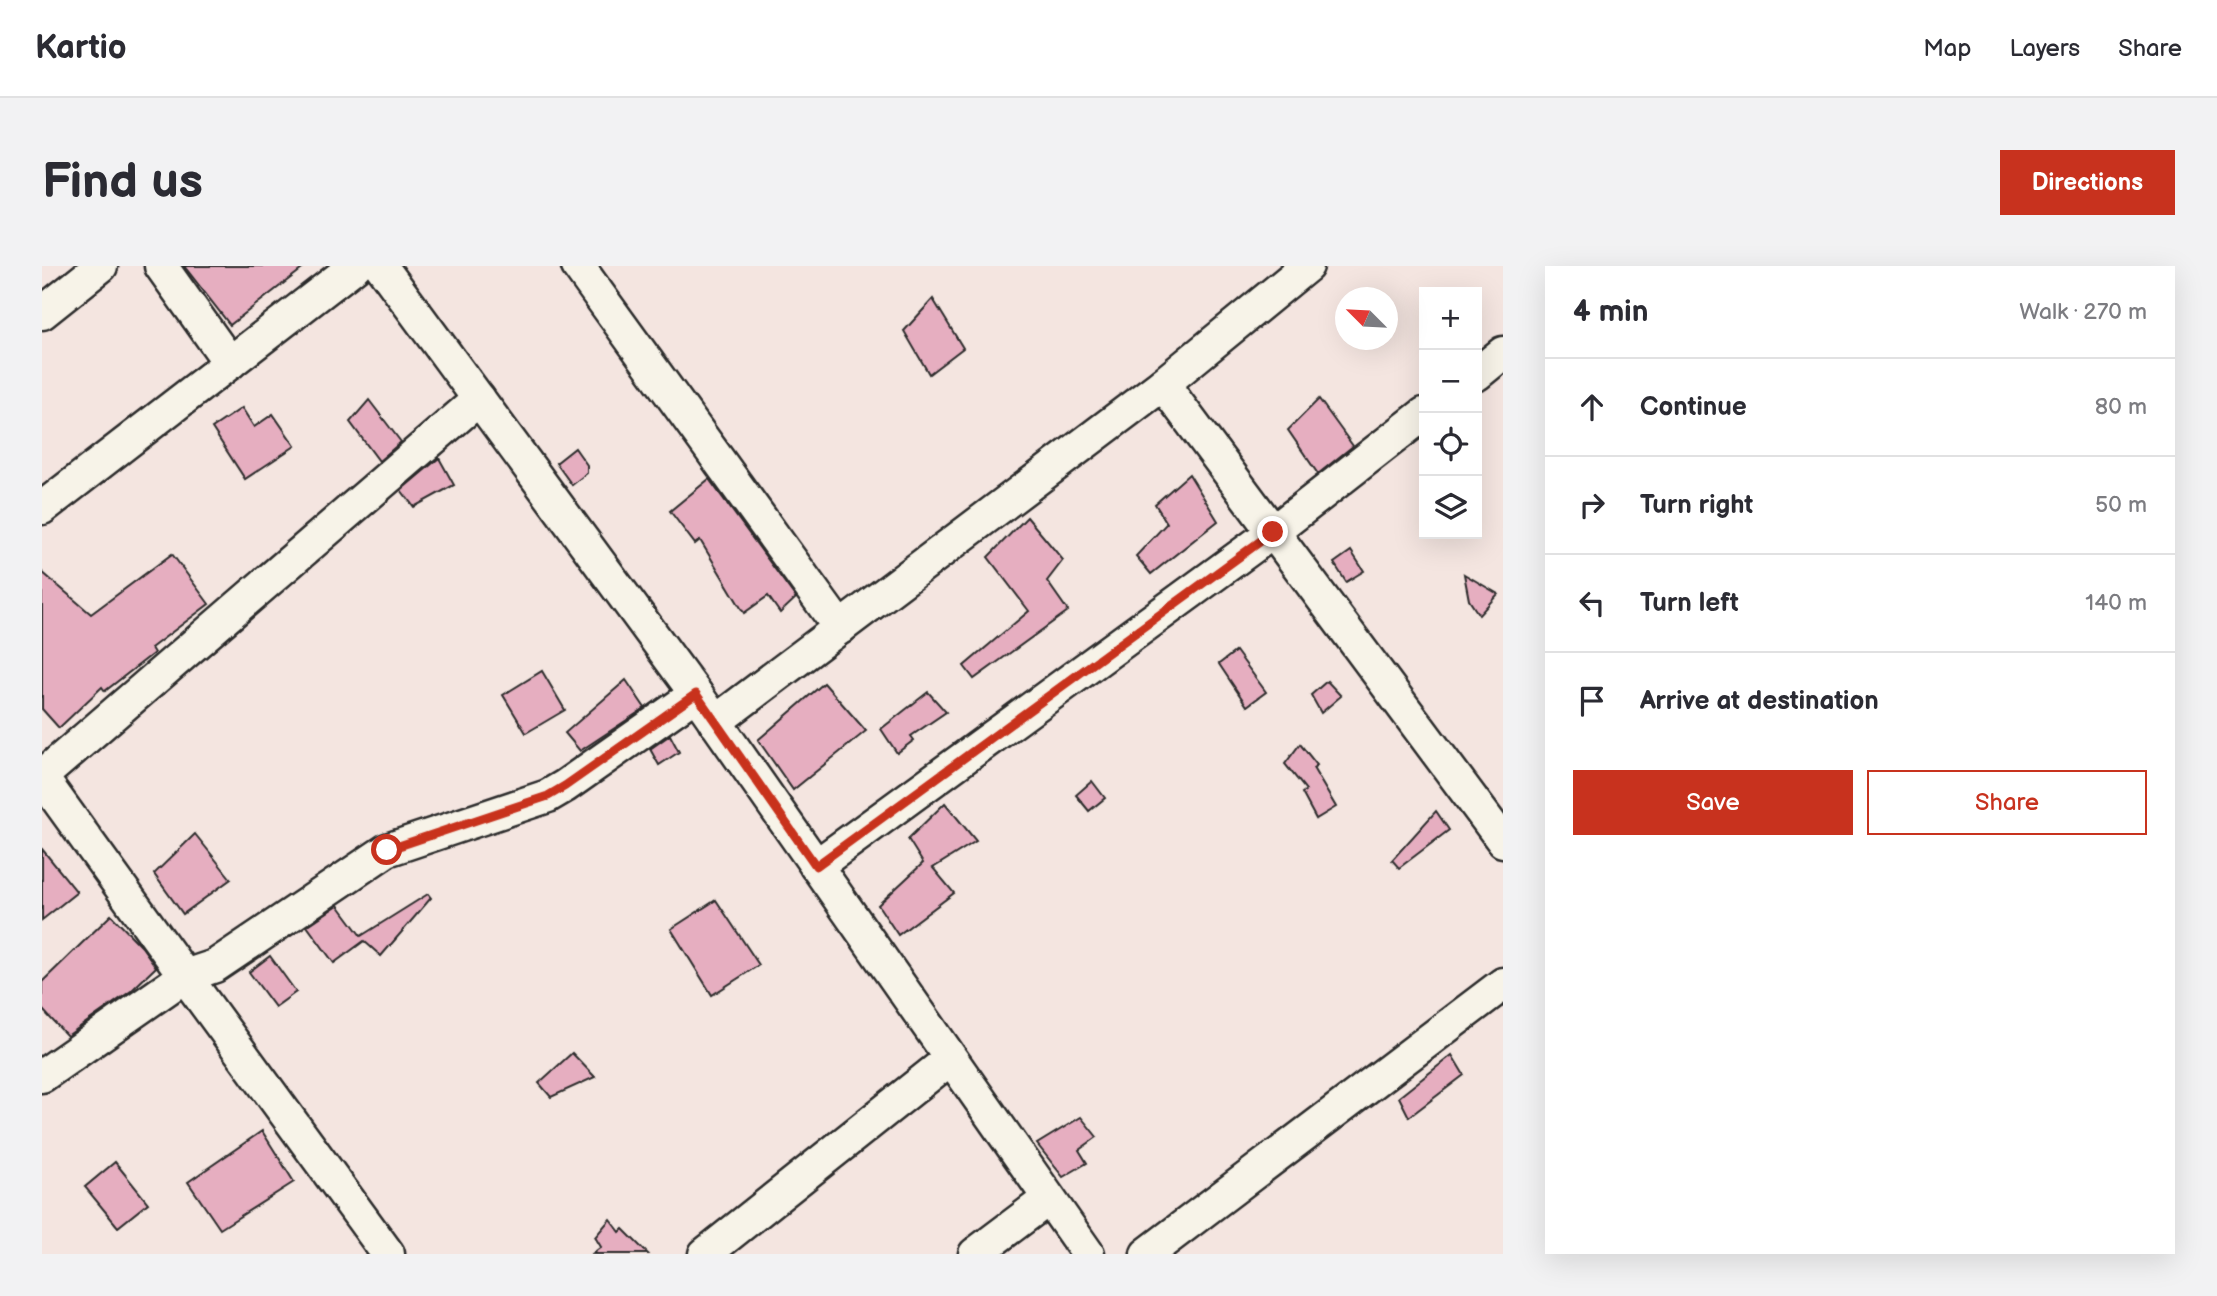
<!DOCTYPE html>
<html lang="en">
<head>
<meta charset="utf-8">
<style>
	:root { --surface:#fff; --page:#f2f2f3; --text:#2b2b33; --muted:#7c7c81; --line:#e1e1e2; --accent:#c8321e }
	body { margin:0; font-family:"Balsamiq Sans",sans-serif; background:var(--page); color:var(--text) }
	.controls { position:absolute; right:21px; top:21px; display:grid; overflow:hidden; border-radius:0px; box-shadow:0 7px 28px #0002 }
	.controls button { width:63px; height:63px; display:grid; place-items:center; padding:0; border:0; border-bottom:2px solid var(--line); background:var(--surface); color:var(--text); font:35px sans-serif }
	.compass { position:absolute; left:1293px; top:21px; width:63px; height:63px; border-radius:50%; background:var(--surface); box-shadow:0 7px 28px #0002; rotate:294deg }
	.stop { position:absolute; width:21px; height:21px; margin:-16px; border:5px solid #c8321e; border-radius:50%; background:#fff }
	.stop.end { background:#c8321e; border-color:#fff; box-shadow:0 2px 7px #0008 }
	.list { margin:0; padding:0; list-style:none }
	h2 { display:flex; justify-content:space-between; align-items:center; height:91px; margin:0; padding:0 28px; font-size:30px }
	h2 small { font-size:23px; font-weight:400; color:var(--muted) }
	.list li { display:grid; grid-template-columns:46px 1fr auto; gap:21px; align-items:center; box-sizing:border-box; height:98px; padding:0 28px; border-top:2px solid var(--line) }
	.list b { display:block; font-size:26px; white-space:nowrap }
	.list em { font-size:23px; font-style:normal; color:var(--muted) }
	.actions { display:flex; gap:14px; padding:21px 28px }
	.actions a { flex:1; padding:16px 0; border:2px solid var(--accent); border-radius:0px; text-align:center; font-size:24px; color:var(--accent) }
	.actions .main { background:var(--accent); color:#fff }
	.icon { flex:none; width:38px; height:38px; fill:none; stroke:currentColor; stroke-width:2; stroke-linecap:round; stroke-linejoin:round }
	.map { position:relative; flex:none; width:1461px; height:988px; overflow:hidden; border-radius:0px }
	header { display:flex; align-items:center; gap:42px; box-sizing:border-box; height:98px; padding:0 35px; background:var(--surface); border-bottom:2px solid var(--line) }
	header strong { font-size:33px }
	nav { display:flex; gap:38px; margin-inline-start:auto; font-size:24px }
	.intro { display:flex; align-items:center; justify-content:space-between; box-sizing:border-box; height:168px; padding:0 42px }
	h1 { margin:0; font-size:49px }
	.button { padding:18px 32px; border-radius:0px; background:var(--accent); color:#fff; font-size:24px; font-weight:700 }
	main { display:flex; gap:42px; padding:0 42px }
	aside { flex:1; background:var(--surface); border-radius:0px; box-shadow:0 7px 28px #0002 }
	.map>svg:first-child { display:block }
	.building { fill:#e6aec0; stroke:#2b2b2b; stroke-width:2 }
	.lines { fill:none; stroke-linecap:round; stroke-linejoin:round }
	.street-casing { stroke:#2b2b2b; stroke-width:37 }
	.street { stroke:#f7f3e8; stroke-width:32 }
	.route { stroke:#c8321e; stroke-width:9 }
</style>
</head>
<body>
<header>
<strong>Kartio</strong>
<nav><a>Map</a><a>Layers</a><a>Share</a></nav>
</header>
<div class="intro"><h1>Find us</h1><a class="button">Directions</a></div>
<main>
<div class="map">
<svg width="1461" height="988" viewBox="0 0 1461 988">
	<rect width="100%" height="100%" fill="#f4e5e0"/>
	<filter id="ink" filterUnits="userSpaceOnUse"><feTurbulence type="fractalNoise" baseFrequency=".0143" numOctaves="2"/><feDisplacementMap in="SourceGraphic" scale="14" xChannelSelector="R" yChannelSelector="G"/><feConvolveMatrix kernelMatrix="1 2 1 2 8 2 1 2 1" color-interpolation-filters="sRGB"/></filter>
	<g filter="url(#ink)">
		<g class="building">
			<polygon points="142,0 264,0 188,59"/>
			<polygon points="891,33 921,82 887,108 862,65"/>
			<polygon points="1277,133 1311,180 1276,208 1246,164"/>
			<polygon points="327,134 359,176 337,195 308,156"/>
			<polygon points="200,142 212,161 231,148 253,180 203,213 170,162"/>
			<polygon points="533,182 545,199 545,207 530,219 514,197"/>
			<polygon points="397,192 412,219 372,241 359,224"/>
			<polygon points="1147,208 1176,255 1109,308 1094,290 1125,257 1113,238"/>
			<polygon points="667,213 754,332 738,347 726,330 702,347 658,274 653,278 628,245"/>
			<polygon points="985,251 1021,294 1005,315 1026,345 932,413 922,400 987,345 946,291"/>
			<polygon points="1309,285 1322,305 1304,316 1292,297"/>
			<polygon points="130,288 167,338 109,382 112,387 63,425 60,421 17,462 0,443 0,306 49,348"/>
			<polygon points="1422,308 1456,328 1437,349 1427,334"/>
			<polygon points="1194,385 1224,426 1205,440 1177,398"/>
			<polygon points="500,405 523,444 484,467 461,429"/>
			<polygon points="584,414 603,442 538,485 523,467"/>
			<polygon points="1285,415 1299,430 1279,447 1269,429"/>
			<polygon points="782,417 824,465 751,524 716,474"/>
			<polygon points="886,426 904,446 869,470 872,474 855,487 839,463"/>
			<polygon points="628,469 637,486 617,499 608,483"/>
			<polygon points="1258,478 1275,499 1271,502 1294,541 1274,553 1260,527 1264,524 1243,498"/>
			<polygon points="1050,515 1063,532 1047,545 1034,529"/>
			<polygon points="903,537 934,575 891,602 912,627 856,669 836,639 881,597 866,573"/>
			<polygon points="1394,545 1407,564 1357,602 1350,594"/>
			<polygon points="153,568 189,613 141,648 112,608"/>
			<polygon points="0,583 35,626 0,654"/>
			<polygon points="386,628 389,632 339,690 322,675 292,697 265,660 296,639 319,670"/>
			<polygon points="674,634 717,699 670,729 629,663"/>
			<polygon points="69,649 100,681 114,701 89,725 25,770 0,743 0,716"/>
			<polygon points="228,690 254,726 233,741 207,706"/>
			<polygon points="530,787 553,811 509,831 497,817"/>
			<polygon points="1410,789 1422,809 1367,851 1357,831"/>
			<polygon points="1039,851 1055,871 1037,884 1045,897 1021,911 995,878"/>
			<polygon points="220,865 252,916 178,963 146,916"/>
			<polygon points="73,896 106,937 76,961 43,921"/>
			<polygon points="568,953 578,966 581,963 606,988 550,988 559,981 553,971"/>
		</g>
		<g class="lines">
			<defs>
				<g id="street">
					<polyline points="119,0 188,97"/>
					<polyline points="339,0 654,428 1046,988"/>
					<polyline points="536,0 798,362"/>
					<polyline points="0,47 59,0"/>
					<polyline points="1435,108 1461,87"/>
					<polyline points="1121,118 1265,0"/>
					<polyline points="0,242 313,0"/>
					<polyline points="673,456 1121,118 1461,575"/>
					<polyline points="0,510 437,133"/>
					<polyline points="0,512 143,710 173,700 345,584 506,530 523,520 654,428"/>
					<polyline points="774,600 1231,266 1382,148"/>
					<polyline points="0,810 143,710 346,988"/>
					<polyline points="663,988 908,793"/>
					<polyline points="933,988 1006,933"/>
					<polyline points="1105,988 1461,718"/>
				</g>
			</defs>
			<use href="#street" class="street-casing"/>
			<use href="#street" class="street"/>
		</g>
	</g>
	<g class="lines" filter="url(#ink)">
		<polyline class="route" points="345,584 506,530 523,520 654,428 774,600 1231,266"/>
	</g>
</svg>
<div class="controls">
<button>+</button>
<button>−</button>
<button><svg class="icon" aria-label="locate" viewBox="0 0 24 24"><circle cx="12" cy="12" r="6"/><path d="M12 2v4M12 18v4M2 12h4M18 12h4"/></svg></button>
<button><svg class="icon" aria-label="layers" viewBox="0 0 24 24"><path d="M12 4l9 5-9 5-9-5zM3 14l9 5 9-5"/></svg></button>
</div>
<svg class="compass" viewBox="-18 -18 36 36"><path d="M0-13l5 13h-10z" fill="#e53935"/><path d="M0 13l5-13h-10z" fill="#7c7c81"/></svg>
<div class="stop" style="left:345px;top:584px"></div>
<div class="stop end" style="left:1231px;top:266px"></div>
</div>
<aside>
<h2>4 min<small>Walk · 270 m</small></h2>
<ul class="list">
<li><svg class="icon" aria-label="ahead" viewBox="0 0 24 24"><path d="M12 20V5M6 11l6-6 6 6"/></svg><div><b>Continue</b></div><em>80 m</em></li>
<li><svg class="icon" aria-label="right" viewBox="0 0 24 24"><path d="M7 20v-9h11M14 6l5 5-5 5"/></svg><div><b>Turn right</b></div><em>50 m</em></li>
<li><svg class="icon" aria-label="left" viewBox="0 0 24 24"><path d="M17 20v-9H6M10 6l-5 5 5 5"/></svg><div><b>Turn left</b></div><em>140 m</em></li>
<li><svg class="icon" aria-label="arrive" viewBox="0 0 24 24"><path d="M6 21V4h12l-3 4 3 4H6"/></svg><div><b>Arrive at destination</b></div></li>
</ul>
<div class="actions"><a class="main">Save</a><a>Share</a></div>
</aside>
</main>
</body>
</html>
